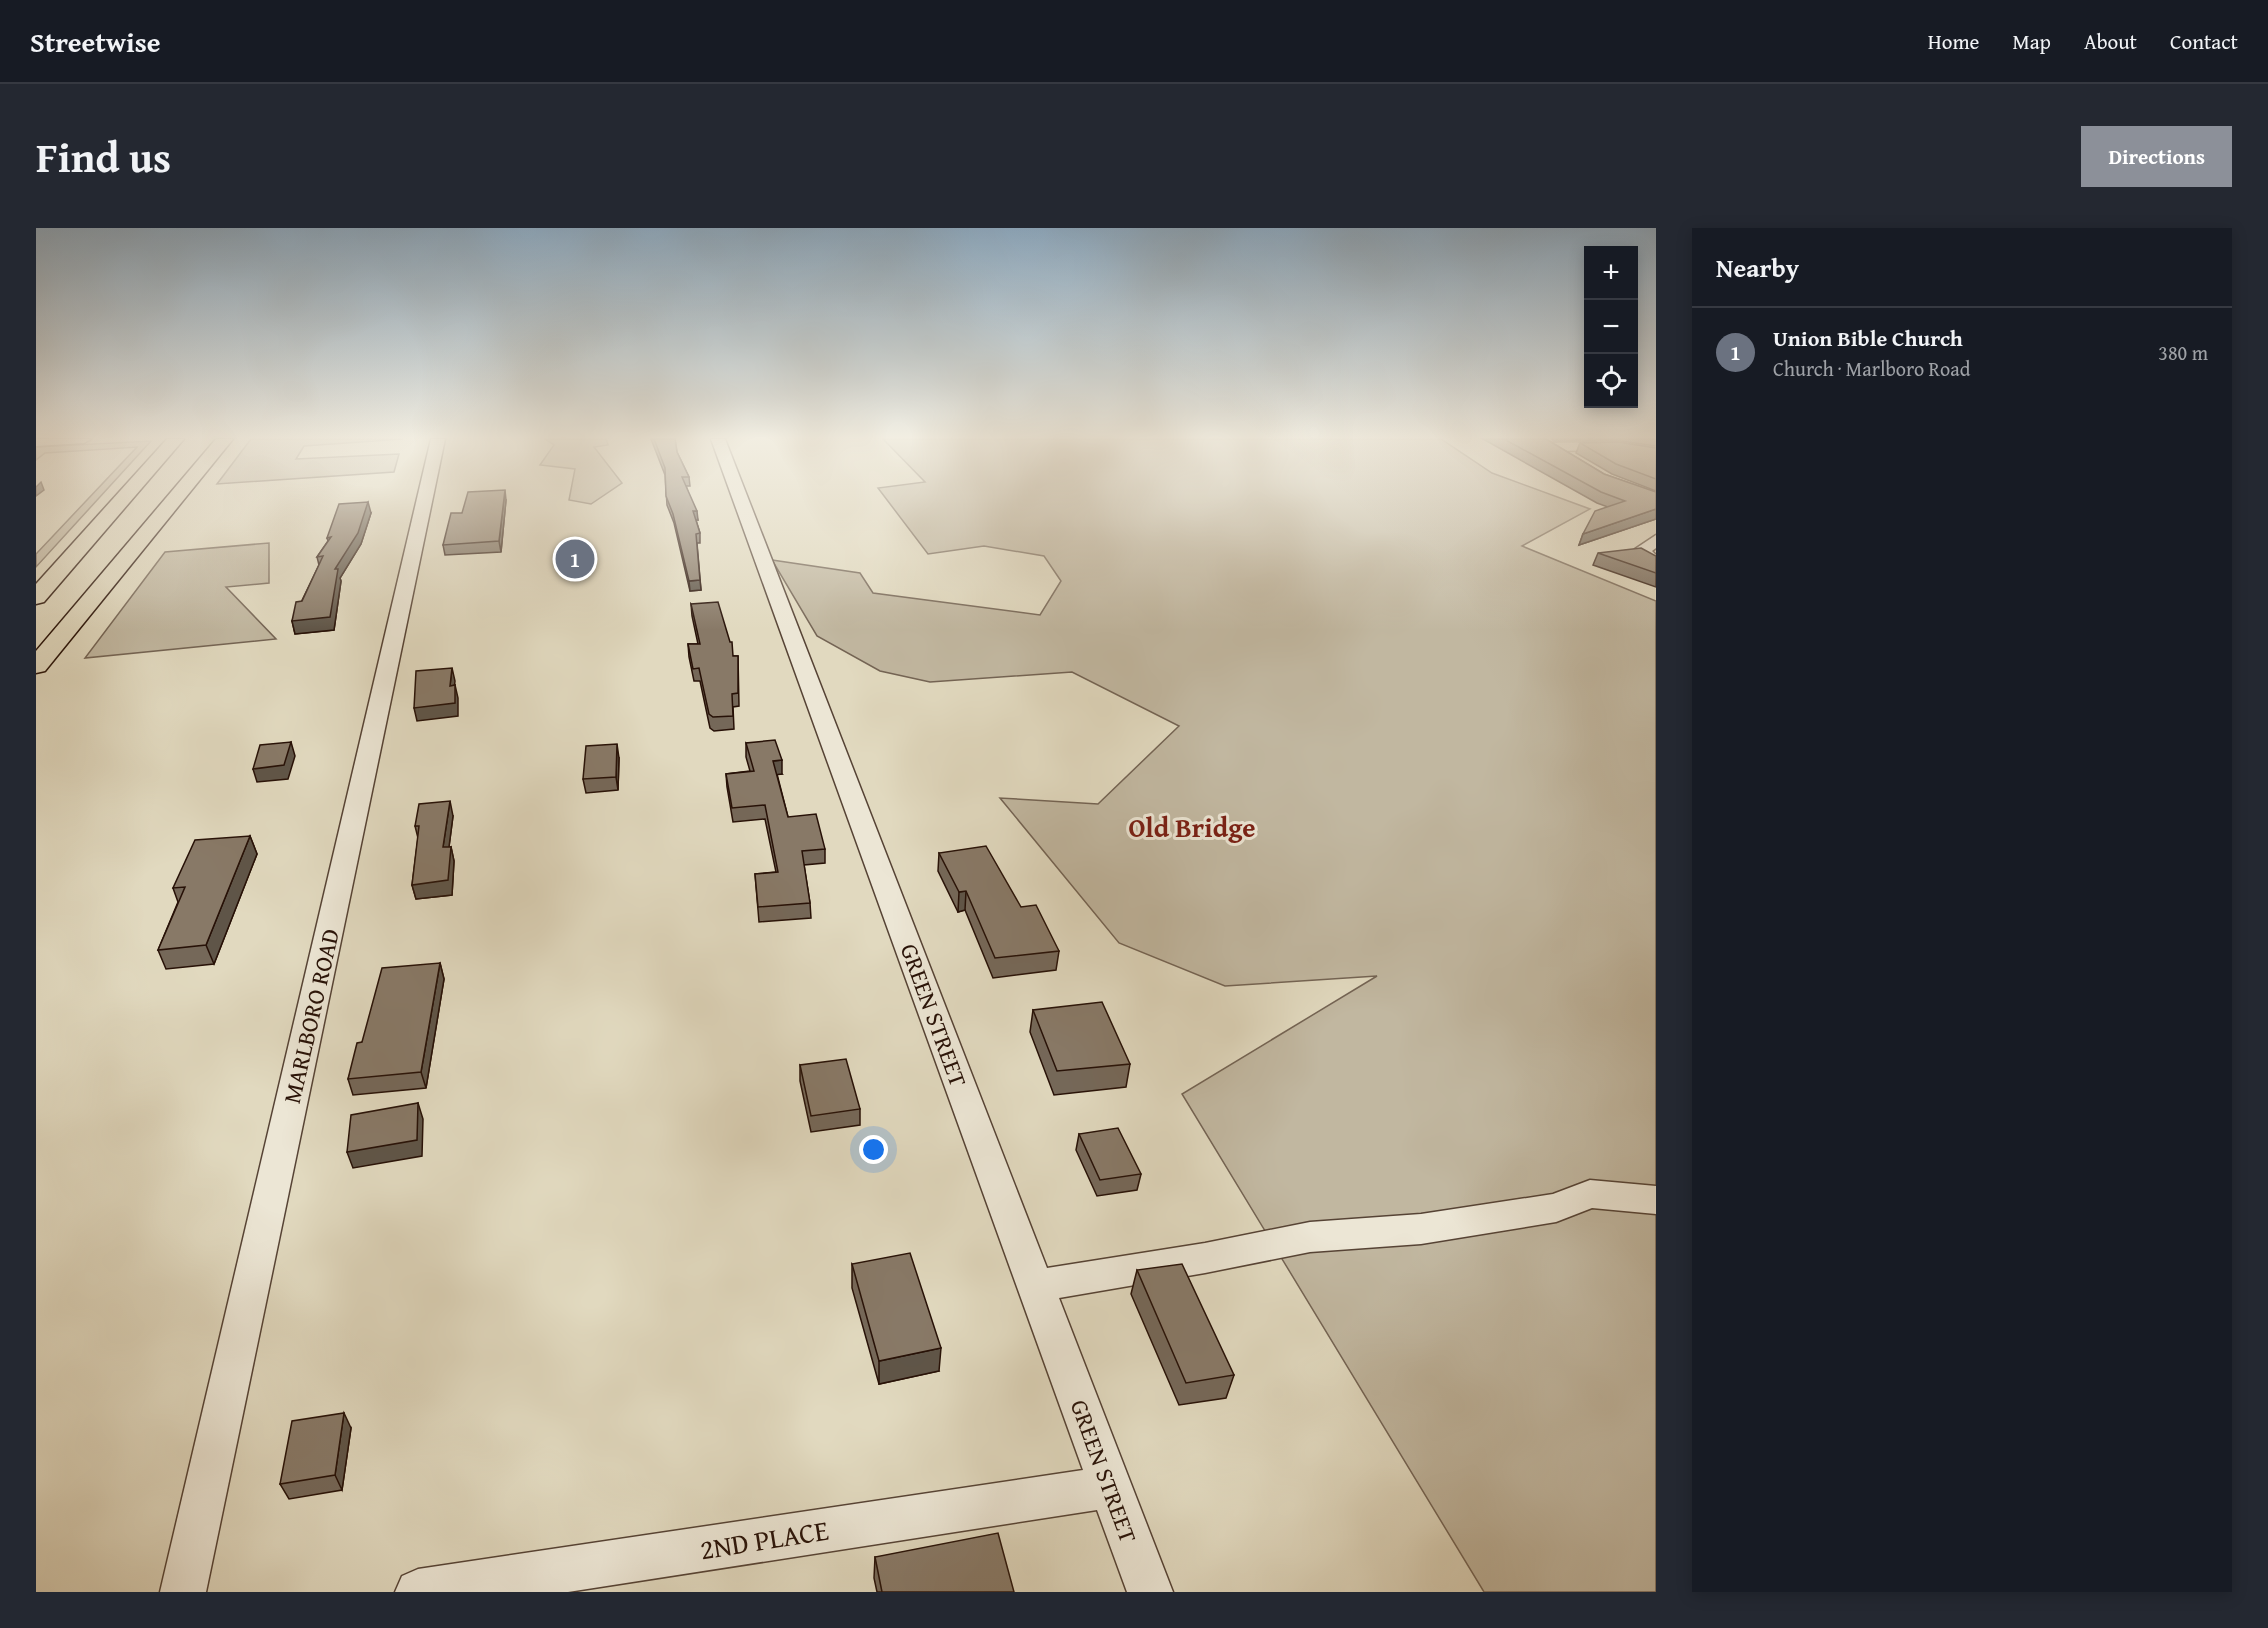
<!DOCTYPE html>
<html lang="en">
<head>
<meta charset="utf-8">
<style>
	:root { --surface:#171b24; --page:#242831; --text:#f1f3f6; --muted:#9ea1a6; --line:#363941; --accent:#8c9099 }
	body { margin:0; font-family:"Gentium Book Plus",serif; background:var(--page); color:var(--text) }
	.controls { position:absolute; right:18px; top:18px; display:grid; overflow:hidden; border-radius:0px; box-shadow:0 3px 15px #0003 }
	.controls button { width:54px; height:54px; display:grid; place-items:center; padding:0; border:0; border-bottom:2px solid var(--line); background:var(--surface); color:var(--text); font:30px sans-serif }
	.you { position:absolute; left:838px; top:922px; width:21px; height:21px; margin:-15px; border:4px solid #fff; border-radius:50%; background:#1a73e8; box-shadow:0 0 0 9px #1a73e833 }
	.badge { display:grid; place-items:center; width:39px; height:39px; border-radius:50%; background:var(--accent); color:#fff; font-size:20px; font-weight:700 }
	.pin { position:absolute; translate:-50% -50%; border:3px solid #fff; box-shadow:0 2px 6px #0006 }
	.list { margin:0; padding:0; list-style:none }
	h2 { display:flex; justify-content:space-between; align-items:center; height:78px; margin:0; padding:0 24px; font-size:26px }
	h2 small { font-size:20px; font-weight:400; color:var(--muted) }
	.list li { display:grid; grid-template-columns:39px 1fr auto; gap:18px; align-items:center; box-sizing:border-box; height:90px; padding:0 24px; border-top:2px solid var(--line) }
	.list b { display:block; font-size:22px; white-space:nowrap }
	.list p { margin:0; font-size:20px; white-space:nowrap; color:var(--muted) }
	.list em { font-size:20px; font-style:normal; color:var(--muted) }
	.icon { flex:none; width:33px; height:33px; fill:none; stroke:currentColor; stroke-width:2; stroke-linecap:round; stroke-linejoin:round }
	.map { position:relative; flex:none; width:1620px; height:1364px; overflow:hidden; border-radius:0px }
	header { display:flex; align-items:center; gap:36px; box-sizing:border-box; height:84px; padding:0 30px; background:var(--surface); border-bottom:2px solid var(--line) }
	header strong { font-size:28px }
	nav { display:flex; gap:33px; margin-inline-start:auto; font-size:21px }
	.intro { display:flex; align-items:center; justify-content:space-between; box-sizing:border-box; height:144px; padding:0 36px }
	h1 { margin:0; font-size:42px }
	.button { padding:15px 27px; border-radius:0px; background:var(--accent); color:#fff; font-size:21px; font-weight:700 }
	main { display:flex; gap:36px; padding:0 36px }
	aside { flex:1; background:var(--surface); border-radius:0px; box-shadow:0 3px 15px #0003 }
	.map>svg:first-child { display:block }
	.green { fill:#c1b7a0; stroke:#746454; stroke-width:1.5 }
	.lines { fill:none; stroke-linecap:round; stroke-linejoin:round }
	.minor-casing { stroke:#564335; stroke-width:3 }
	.highway-casing { stroke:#271107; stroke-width:3 }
	.minor { fill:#ece6d5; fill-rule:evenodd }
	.highway { fill:#e1d9bf; fill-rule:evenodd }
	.wall { fill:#756859; stroke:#271107; stroke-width:1.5 }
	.shaded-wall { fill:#5f5548; stroke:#271107; stroke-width:1.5 }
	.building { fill:#887967; stroke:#271107; stroke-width:1.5 }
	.labels { text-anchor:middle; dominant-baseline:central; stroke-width:6; stroke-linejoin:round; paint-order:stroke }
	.street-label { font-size:24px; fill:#271107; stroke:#ece6d5 }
	.quarter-label { font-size:27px; font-weight:bold; fill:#7a1f14; stroke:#ece6d5 }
	.near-street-label { font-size:28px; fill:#271107; stroke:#ece6d5 }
</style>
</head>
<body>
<header>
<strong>Streetwise</strong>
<nav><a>Home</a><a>Map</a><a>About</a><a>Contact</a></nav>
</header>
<div class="intro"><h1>Find us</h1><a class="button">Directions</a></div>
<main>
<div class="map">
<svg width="1620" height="1364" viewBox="0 0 1620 1364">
	<rect width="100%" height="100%" fill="#e1d9bf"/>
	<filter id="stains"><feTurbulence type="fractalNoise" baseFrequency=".00333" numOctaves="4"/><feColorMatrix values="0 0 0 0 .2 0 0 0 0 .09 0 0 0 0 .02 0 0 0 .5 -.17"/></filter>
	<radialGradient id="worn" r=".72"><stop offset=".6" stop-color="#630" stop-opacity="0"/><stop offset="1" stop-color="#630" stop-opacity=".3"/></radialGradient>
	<g class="green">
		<polygon points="215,211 367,211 268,218 260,231 363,226 358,244 181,256"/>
		<polygon points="509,211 570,211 572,217 558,219 586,255 555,276 533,272 539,241 504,237 518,217"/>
		<polygon points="847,211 1405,211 1456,245 1554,281 1486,318 1620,373 1620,1364 1448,1364 1146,866 1341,748 1189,758 1083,715 964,570 1062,576 1143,498 1036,444 894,454 844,443 781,408 736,332 824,345 837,365 1004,387 1025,353 1008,328 948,318 892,326 842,260 889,254"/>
		<polygon points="115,213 0,339 0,326 101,219 9,225 0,232 0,219"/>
		<polygon points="233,315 233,355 190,359 240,411 49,430 129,324"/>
	</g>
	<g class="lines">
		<defs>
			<g id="minor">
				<polygon points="0,211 55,211 48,215 0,218"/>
				<polygon points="395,211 409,211 170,1364 124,1364"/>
				<polygon points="675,211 689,211 1011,1040 1169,1015 1274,994 1385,986 1517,966 1554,952 1620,958 1620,986 1556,980 1520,994 1385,1016 1274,1024 1169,1045 1023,1070 1137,1364 1091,1364 1061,1282 532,1364 359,1364 366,1348 382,1341 1047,1242"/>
				<polygon points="1578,214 1620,220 1620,228 1578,222 1513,223 1506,219 1513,215"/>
				<polygon points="1620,307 1620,320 1616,323 1620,327 1620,340 1602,330 1599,321"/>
			</g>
			<g id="highway">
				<polygon points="131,211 148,211 8,374 0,376 0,356"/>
				<polygon points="180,211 197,211 9,443 0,445 0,423"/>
			</g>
		</defs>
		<use href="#minor" class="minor-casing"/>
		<use href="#highway" class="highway-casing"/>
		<use href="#minor" class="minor"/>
		<use href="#highway" class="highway"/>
	</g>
	<g class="wall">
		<polygon points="615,211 639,211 641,224 653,249 654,258 650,258 662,292 660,292 664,305 664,315 661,315 665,362 654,363 638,295 631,277 629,247"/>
		<polygon points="1447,211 1510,211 1568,246 1620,264 1620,291 1543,317 1547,306 1572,279 1561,275"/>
		<polygon points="1516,211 1620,211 1620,218 1578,212 1518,213"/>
		<polygon points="1544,215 1620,220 1620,263 1576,246 1540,225"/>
		<polygon points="470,272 465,324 409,327 407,317 426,285"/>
		<polygon points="335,285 325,316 304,350 305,353 298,402 259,406 256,393 283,337 281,329 292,313 291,310"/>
		<polygon points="1562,325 1620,328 1620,359 1557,337"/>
		<polygon points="655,376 697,428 702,428 703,478 697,479 698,501 678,503 674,500 664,453 658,453 653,429 652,416 662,416 656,388"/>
		<polygon points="710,515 746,546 741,546 752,589 789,621 789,635 768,637 774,675 775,690 723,694 719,646 740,644 729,591 697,594 691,559 690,546 714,543 710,529"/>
		<polygon points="583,530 582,562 550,565 547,551"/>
		<polygon points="417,588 413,619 415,619 418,633 416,667 380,671 376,657 382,610 379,598"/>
		<polygon points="214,608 221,626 178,736 130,741 122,722 142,674 137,660"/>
		<polygon points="903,625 985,679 1023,723 1020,742 957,750 929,682 922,684 902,643"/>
		<polygon points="404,735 408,751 390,860 317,867 312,851 326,814"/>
		<polygon points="997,782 1094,836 1090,859 1018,867 994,804"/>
		<polygon points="764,837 824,881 824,897 775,904 764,853"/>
		<polygon points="1043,906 1105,946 1101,962 1061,968 1040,922"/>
		<polygon points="816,1036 903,1143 843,1156 816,1060"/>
		<polygon points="1101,1042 1198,1147 1190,1170 1143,1177 1095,1066"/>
		<polygon points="315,1200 306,1262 253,1271 244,1256"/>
		<polygon points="839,1329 978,1364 841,1364 838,1350"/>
	</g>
	<g class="shaded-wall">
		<polygon points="5,254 8,262 0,268 0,259"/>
		<polygon points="469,262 470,272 465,324 463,313"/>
		<polygon points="332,274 335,285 325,316 304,350 305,353 298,402 259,406 256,393"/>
		<polygon points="1620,281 1620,291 1543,317 1547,306"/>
		<polygon points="657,283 661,283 662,292 658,292"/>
		<polygon points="664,352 665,362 654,363 653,353"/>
		<polygon points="416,440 419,453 417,471 414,458"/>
		<polygon points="419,457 422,470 422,488 381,493 378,480"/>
		<polygon points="255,514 259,528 252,551 221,554 217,541"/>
		<polygon points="581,516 583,530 582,562 580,549"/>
		<polygon points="746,532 746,546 738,547 737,533"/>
		<polygon points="414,573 417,588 411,634 407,619"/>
		<polygon points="214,608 221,626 178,736 170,717"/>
		<polygon points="415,619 418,633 416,667 380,671 376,657"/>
		<polygon points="930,663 929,682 922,684 923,664"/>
		<polygon points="404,735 408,751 390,860 385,844"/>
		<polygon points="382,875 387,891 386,928 317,940 311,924"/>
		<polygon points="905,1120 903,1143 843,1156 843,1133"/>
		<polygon points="308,1185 315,1200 306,1262 299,1247"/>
	</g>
	<g class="building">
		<polygon points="618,211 639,211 641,224 653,249 646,249 661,283 657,283 664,305 660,306 664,352 653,353 637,286 630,268 629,240"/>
		<polygon points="1468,211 1510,211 1568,246 1620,264 1620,281 1547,306 1559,283 1589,273 1565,264"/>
		<polygon points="1582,214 1620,220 1620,251 1580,236 1544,215"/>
		<polygon points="469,262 463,313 407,317 415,285 426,285 432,264"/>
		<polygon points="332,274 322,305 299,341 302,341 294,389 256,393 260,374 266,373 287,328 281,329 295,309 291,310 303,276"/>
		<polygon points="1605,320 1620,328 1620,345 1562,325"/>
		<polygon points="682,374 694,414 696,414 697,428 702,428 702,465 696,466 697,488 677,489 673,486 663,440 657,441 652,416 664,416 655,376"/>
		<polygon points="416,440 414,458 419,457 419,475 378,480 380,443"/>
		<polygon points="739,512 746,532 737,533 752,589 780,586 789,621 766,623 774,675 722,679 719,646 742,644 729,577 696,580 690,546 718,543 710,515"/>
		<polygon points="255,514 248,537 217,541 224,517"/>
		<polygon points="581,516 580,549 547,551 550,518"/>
		<polygon points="414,573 407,619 415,619 412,652 376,657 383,598 379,598 383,576"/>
		<polygon points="214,608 170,717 122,722 149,659 137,660 159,612"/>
		<polygon points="950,618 985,679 1000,677 1023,723 959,730 930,663 923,664 903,625"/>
		<polygon points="404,735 385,844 312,851 321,815 326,814 346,740"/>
		<polygon points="1066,774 1094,836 1021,843 997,782"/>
		<polygon points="810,831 824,881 775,888 764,837"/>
		<polygon points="382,875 381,912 311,924 315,887"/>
		<polygon points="1082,900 1105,946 1064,952 1043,906"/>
		<polygon points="874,1025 905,1120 843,1133 816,1036"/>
		<polygon points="1146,1036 1198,1147 1150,1155 1101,1042"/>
		<polygon points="308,1185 299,1247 244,1256 256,1193"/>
		<polygon points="962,1305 978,1364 846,1364 839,1329"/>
	</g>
	<linearGradient id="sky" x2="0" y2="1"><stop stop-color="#8ca8be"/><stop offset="0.52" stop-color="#f2eee2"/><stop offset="1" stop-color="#f2eee2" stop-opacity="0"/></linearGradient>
	<rect width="1620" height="402" fill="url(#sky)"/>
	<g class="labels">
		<g class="street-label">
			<text transform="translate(898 787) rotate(70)">GREEN STREET</text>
			<text transform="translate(275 788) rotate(-77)">MARLBORO ROAD</text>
			<text transform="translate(1068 1243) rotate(70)">GREEN STREET</text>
		</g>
		<g class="quarter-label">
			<text x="1156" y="599">Old Bridge</text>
		</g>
		<g class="near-street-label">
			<text transform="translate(728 1311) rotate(-9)">2ND PLACE</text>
		</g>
	</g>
	<rect width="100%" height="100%" filter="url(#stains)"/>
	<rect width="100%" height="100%" fill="url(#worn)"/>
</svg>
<div class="controls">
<button>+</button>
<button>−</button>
<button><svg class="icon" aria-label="locate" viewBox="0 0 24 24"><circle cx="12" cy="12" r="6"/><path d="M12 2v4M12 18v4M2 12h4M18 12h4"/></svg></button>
</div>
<div class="you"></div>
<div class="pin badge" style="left:539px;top:331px;background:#6b7280">1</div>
</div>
<aside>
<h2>Nearby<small></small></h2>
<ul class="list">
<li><span class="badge" style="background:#6b7280">1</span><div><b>Union Bible Church</b><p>Church · Marlboro Road</p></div><em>380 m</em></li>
</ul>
</aside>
</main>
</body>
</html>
